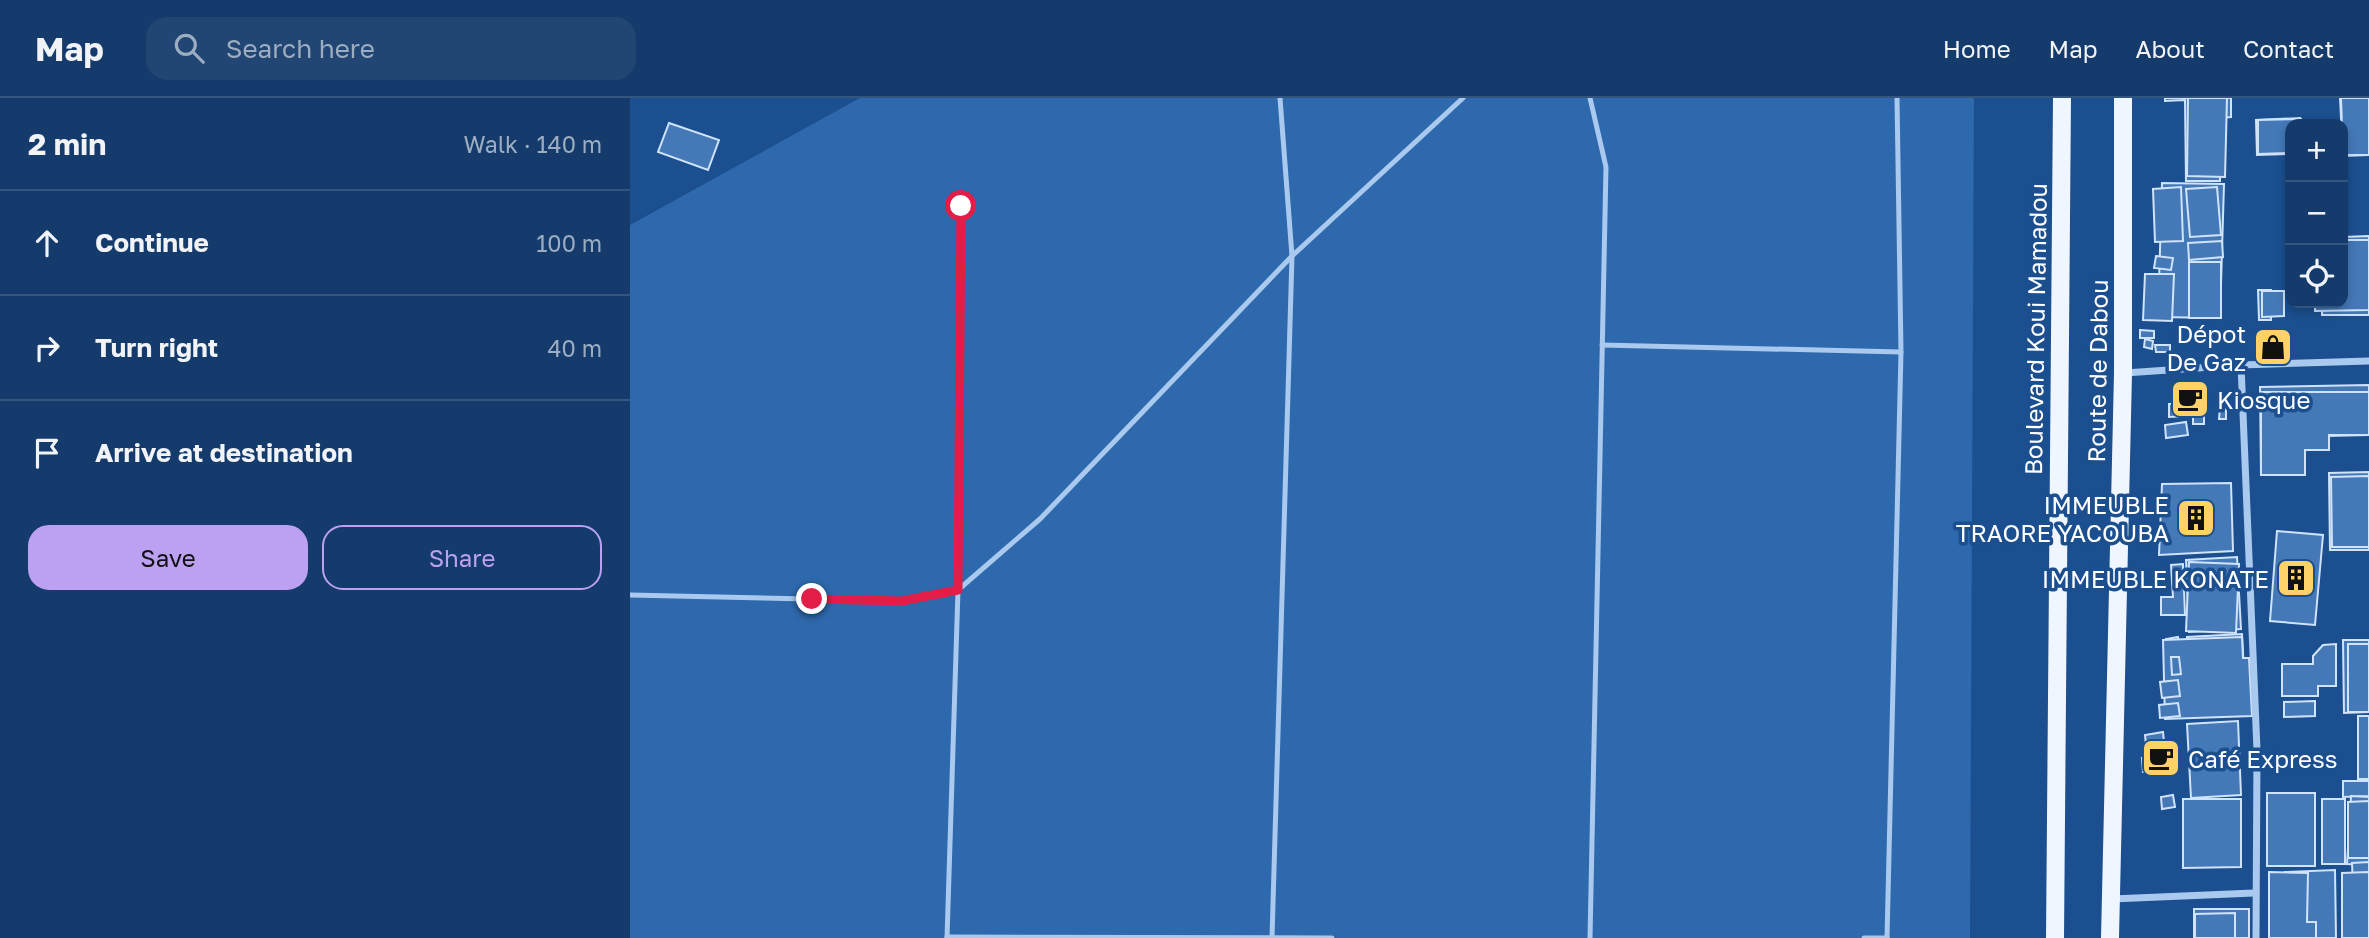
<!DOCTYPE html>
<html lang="en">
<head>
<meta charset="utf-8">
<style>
	:root { --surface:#143b6b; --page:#214673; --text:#f1f3f6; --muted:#9dadc1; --line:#33557e; --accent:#bca0f2 }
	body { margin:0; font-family:"Golos Text",sans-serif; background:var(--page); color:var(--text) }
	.controls { position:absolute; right:21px; top:21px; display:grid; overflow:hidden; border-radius:14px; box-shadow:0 4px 10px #0003 }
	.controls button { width:63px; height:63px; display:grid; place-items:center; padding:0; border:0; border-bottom:2px solid var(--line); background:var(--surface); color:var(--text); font:35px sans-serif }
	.stop { position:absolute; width:21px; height:21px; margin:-16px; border:5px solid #e11d48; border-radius:50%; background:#fff }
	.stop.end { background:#e11d48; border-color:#fff; box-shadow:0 2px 7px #0008 }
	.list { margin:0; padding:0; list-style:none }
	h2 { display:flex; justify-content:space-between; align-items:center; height:91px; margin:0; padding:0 28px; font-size:30px }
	h2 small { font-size:23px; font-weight:400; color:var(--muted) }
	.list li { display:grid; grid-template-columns:46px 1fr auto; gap:21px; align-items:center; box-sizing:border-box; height:105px; padding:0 28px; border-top:2px solid var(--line) }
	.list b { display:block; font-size:26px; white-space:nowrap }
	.list em { font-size:23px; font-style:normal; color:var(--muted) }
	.actions { display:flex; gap:14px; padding:21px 28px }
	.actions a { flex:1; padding:16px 0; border:2px solid var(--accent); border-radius:21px; text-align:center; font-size:24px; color:var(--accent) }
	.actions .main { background:var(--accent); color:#111 }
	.icon { flex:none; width:38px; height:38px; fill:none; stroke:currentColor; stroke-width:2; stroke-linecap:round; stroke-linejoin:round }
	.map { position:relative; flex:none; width:1739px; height:840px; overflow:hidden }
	header { display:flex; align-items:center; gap:42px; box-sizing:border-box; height:98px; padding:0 35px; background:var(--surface); border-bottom:2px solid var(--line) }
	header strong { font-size:33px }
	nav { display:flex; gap:38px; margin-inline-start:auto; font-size:24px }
	.search { width:490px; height:63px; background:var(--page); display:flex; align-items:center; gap:18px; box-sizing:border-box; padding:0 24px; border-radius:21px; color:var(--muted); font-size:26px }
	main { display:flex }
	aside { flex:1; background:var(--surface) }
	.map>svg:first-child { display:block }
	.green { fill:#2e69ad }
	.building { fill:#4478b7; stroke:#cfe3fa; stroke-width:2 }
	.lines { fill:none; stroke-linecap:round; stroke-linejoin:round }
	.lane { stroke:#a9c9ee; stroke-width:5 }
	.street { stroke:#a9c9ee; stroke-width:7 }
	.primary { stroke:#f0f6ff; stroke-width:18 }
	.route { stroke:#e11d48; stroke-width:9 }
	.labels { text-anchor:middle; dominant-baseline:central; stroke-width:7; stroke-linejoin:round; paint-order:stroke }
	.street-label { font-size:24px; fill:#fff; stroke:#1b4f8f }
	.poi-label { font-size:24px; fill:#fff; stroke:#1b4f8f; text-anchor:end }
</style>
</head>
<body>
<header>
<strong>Map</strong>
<div class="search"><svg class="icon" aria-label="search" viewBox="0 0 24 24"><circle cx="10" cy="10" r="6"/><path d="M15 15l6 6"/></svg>Search here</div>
<nav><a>Home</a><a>Map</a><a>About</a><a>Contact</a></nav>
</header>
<main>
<aside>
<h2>2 min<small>Walk · 140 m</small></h2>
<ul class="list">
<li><svg class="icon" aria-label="ahead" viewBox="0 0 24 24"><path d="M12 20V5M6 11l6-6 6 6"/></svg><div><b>Continue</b></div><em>100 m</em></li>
<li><svg class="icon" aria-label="right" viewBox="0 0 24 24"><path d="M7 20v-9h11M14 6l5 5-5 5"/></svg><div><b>Turn right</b></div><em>40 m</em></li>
<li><svg class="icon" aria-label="arrive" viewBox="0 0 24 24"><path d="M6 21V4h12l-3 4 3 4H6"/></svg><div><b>Arrive at destination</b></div></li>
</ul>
<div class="actions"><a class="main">Save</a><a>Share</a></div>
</aside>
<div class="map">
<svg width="1739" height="840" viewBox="0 0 1739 840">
	<rect width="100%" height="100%" fill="#1b4f8f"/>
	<polygon class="green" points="230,0 1344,0 1340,840 0,840 0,127"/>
	<g class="building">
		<polygon points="1535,0 1601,0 1601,19 1589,20 1590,83 1556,83 1555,2 1535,3"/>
		<polygon points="1558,0 1597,0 1595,79 1557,78"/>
		<polygon points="1710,0 1739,0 1739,57 1713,58"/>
		<polygon points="1711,0 1739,0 1739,57 1713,57"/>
		<polygon points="1670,20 1670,26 1660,26 1660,56 1627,57 1626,22"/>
		<polygon points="1671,21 1671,26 1660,26 1660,55 1628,56 1628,22"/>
		<polygon points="39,25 89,42 78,72 28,54"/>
		<polygon points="1532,85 1594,86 1590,220 1528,219"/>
		<polygon points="1551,89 1553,143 1525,144 1523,91"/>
		<polygon points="1587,89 1591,137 1560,139 1556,91"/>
		<polygon points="1739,138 1739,217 1692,217 1692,205 1713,205 1713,139"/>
		<polygon points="1713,142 1739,142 1739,212 1685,213 1685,205 1713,205"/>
		<polygon points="1592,143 1593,159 1559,162 1558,145"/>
		<polygon points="1526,158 1543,160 1541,172 1524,170"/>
		<rect x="1559" y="164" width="32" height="56"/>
		<polygon points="1515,176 1544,176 1542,223 1513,222"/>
		<polygon points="1628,192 1641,192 1641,222 1629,222"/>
		<polygon points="1632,193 1654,193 1654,218 1632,219"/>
		<polygon points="1510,232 1524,233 1524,240 1510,240"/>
		<polygon points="1515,241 1523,243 1522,251 1514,249"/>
		<polygon points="1525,247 1540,247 1540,254 1526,254"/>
		<polygon points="1739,287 1739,337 1697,338 1698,350 1674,351 1674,376 1631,377 1630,289"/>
		<polygon points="1631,294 1739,294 1739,337 1699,337 1699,352 1675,352 1675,377 1631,377"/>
		<polygon points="1558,305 1558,318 1539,319 1539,306"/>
		<rect x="1563" y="306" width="11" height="20"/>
		<polygon points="1590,309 1596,309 1596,321 1589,321"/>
		<polygon points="1556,324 1558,337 1536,340 1535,327"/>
		<polygon points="1739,374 1739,452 1700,452 1699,375"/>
		<polygon points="1739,378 1739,449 1702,449 1701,379"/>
		<polygon points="1601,385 1603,453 1529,457 1532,386"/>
		<polygon points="1647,433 1693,437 1685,527 1640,523"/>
		<polygon points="1607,459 1611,531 1559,534 1556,462"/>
		<polygon points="1559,464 1609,466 1606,535 1556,533"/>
		<polygon points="1553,466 1555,517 1531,517 1531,499 1543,499 1541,467"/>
		<polygon points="1612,536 1616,612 1561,614 1557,539"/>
		<polygon points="1548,539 1550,555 1538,556 1536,541"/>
		<polygon points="1612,539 1613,560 1619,560 1622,618 1535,621 1533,542"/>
		<polygon points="1713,542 1739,542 1739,614 1714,615"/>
		<polygon points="1706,546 1706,588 1688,588 1688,598 1652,598 1652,566 1683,566 1683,558 1693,547"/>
		<rect x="1718" y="546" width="21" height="68"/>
		<polygon points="1541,559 1549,559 1551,576 1542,577"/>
		<polygon points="1548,582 1550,598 1532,600 1530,584"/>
		<polygon points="1685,603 1685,618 1654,619 1654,604"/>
		<polygon points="1548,605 1550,618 1530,620 1529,607"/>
		<rect x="1728" y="618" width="11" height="63"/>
		<polygon points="1608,623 1611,697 1561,700 1557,626"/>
		<polygon points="1533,634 1534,644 1516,647 1515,637"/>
		<polygon points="1540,657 1542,671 1513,674 1512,660"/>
		<polygon points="1713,683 1739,683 1739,698 1713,699"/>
		<rect x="1637" y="695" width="48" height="73"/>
		<polygon points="1543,697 1545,709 1532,711 1531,699"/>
		<polygon points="1721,698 1739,699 1739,767 1717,766"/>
		<polygon points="1553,701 1611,701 1611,769 1553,770"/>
		<rect x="1692" y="701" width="23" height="65"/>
		<polygon points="1739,703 1739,760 1718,760 1718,704"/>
		<polygon points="1739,764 1739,838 1725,838 1722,765"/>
		<polygon points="1705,772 1706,840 1657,840 1655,774"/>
		<polygon points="1639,774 1678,775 1677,824 1686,824 1686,840 1639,840"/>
		<polygon points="1739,774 1739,840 1712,840 1712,775"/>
		<rect x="1564" y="811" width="55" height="29"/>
		<polygon points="1605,815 1605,840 1565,840 1565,816"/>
	</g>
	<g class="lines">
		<g class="lane">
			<polyline points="972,247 1271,254"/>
			<polyline points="0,497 272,503 328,492 410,421 662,158 833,0"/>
			<polyline points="317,839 702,840"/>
			<polyline points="317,840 328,492 331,108"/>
			<polyline points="642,840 662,158 650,0"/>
			<polyline points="960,840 976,69 960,0"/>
			<polyline points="1234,840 1257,840"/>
			<polyline points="1257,840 1271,254 1267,0"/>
		</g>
		<g class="street">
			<polyline points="1611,267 1627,652 1626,840"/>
			<polyline points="1495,275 1611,267 1739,263"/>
			<polyline points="1482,801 1624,795"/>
		</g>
		<g class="primary">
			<polyline points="1425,840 1432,0"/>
			<polyline points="1480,840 1493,275 1493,0"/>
		</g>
	</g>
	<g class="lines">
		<polyline class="route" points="182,501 272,503 328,492 331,108"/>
	</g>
	<defs>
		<symbol id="shop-square" viewBox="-11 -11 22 22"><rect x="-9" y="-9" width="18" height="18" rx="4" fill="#ffd166" stroke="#1b4f8f"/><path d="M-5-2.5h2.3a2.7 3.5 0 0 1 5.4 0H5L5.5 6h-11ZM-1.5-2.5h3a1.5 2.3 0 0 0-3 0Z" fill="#111"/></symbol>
		<symbol id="cafe-square" viewBox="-11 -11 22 22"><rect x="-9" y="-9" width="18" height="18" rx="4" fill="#ffd166" stroke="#1b4f8f"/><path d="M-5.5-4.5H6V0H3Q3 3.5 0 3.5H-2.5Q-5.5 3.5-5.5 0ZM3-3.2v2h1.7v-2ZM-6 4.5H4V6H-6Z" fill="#111"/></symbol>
		<symbol id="building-square" viewBox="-11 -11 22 22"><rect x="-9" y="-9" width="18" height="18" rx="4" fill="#ffd166" stroke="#1b4f8f"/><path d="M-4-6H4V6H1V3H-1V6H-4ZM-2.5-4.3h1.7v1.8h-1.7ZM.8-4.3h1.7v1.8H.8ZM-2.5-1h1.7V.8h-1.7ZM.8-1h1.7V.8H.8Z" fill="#111"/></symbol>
	</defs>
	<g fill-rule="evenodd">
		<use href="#shop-square" x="1621" y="227" width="44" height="44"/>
		<use href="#cafe-square" x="1538" y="279" width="44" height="44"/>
		<use href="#building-square" x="1544" y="398" width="44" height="44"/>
		<use href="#building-square" x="1644" y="458" width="44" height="44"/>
		<use href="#cafe-square" x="1509" y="638" width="44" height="44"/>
	</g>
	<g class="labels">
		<g class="street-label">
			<text transform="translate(1405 231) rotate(-89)">Boulevard Koui Mamadou</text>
			<text transform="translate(1467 273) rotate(-89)">Route de Dabou</text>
		</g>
		<g class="poi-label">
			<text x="1616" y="235">Dépot<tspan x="1616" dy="28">De Gaz</tspan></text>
			<text x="1587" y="301" text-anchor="start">Kiosque</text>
			<text x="1539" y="406">IMMEUBLE<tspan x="1539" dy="28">TRAORE YACOUBA</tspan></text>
			<text x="1639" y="480">IMMEUBLE KONATE</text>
			<text x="1558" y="660" text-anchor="start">Café Express</text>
		</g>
	</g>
</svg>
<div class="controls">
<button>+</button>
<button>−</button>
<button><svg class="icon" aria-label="locate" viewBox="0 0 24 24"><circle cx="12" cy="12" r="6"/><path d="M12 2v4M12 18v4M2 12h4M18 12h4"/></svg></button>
</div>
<div class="stop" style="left:331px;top:108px"></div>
<div class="stop end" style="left:182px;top:501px"></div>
</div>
</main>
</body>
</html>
